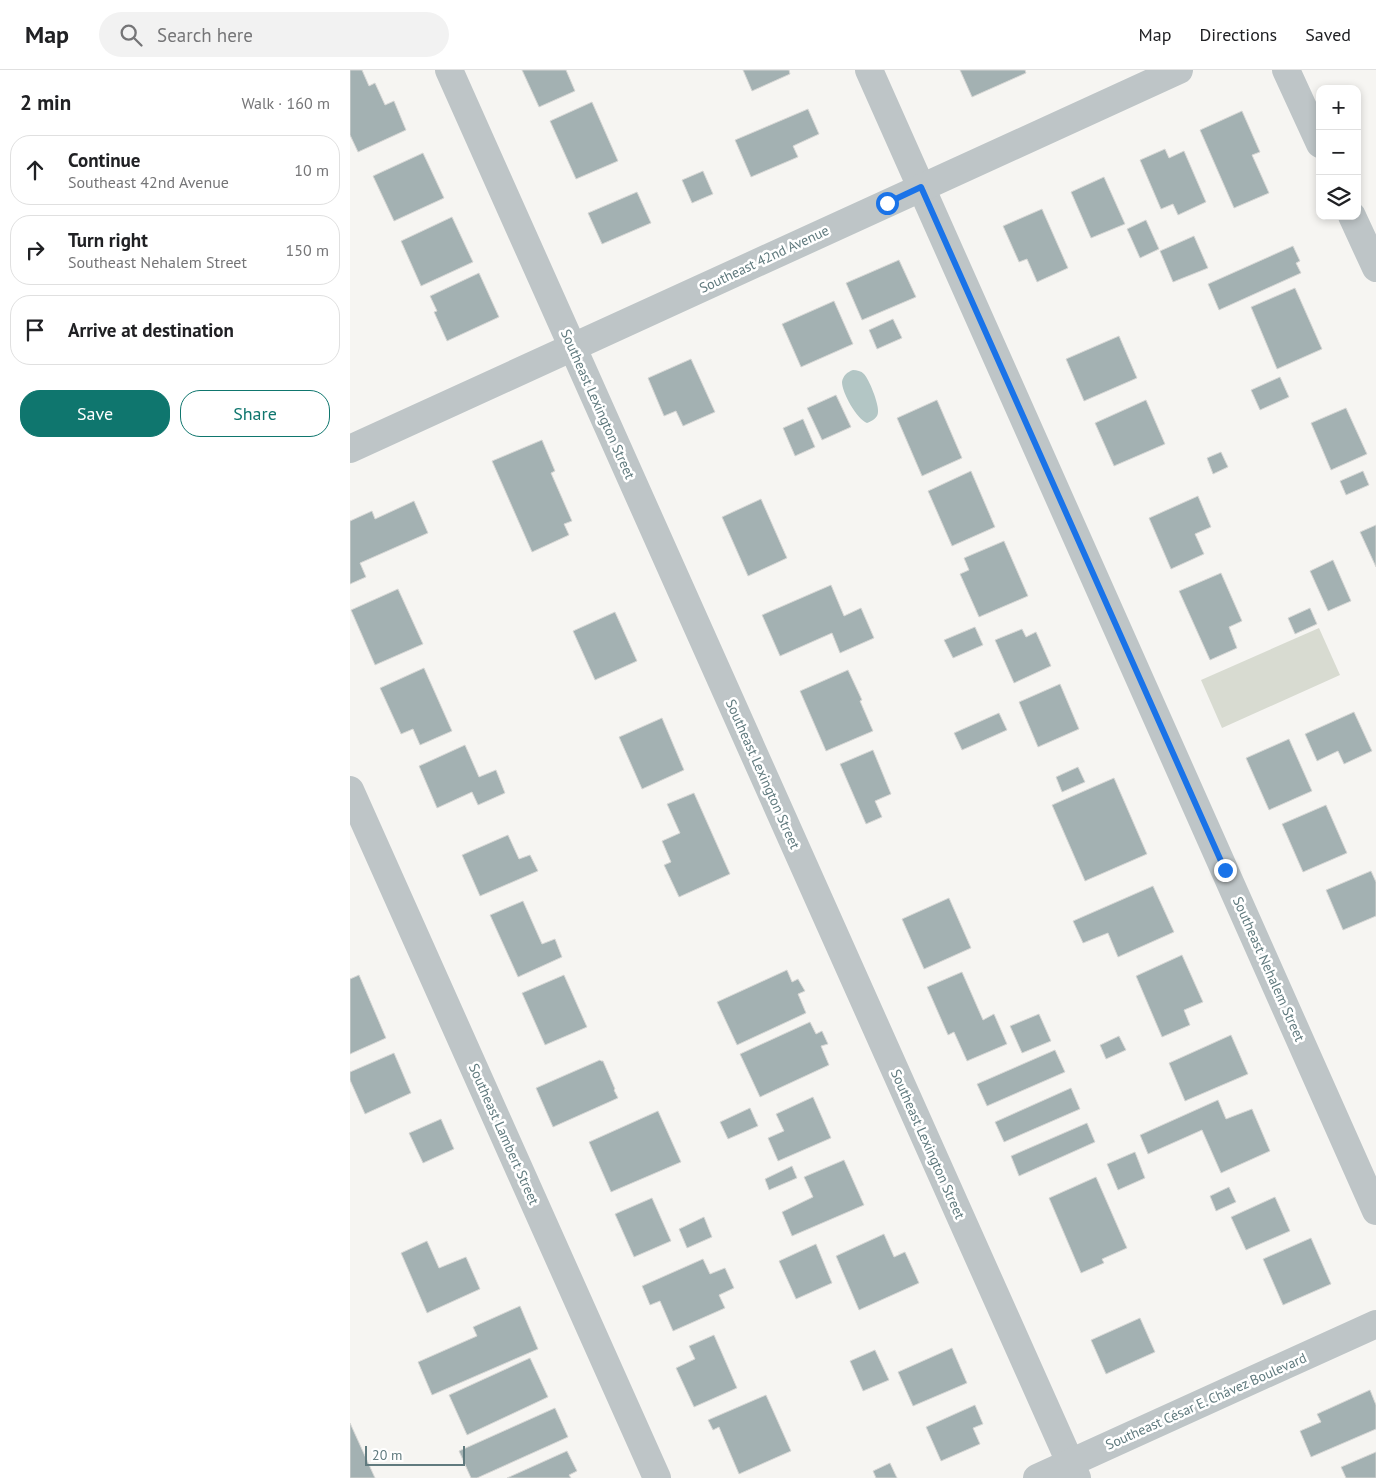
<!DOCTYPE html>
<html lang="en">
<head>
<meta charset="utf-8">
<style>
	:root { --surface:#fff; --page:#f2f2f2; --text:#202124; --muted:#757577; --line:#e0e0e0; --accent:#0f766e }
	body { margin:0; font-family:"PT Sans",sans-serif; background:var(--page); color:var(--text) }
	.controls { position:absolute; right:15px; top:15px; display:grid; overflow:hidden; border-radius:10px; box-shadow:0 2px 8px #0003 }
	.controls button { width:45px; height:45px; display:grid; place-items:center; padding:0; border:0; border-bottom:1px solid var(--line); background:var(--surface); color:var(--text); font:25px sans-serif }
	.scale { position:absolute; left:15px; bottom:12px; width:100px; box-sizing:border-box; padding-left:5px; border:2px solid #607a7e; border-top:0; font-size:14px; line-height:18px; white-space:nowrap; color:#607a7e; -webkit-text-stroke:4px #fff; paint-order:stroke }
	.stop { position:absolute; width:15px; height:15px; margin:-11px; border:4px solid #1a73e8; border-radius:50%; background:#fff }
	.stop.end { background:#1a73e8; border-color:#fff; box-shadow:0 1px 5px #0008 }
	.list { margin:0; padding:0; list-style:none }
	h2 { display:flex; justify-content:space-between; align-items:center; height:65px; margin:0; padding:0 20px; font-size:21px }
	h2 small { font-size:16px; font-weight:400; color:var(--muted) }
	.list li { display:grid; grid-template-columns:32px 1fr auto; gap:15px; align-items:center; box-sizing:border-box; height:70px; margin:0 10px 10px; padding:0 10px; border:1px solid var(--line); border-radius:20px }
	.list b { display:block; font-size:19px; white-space:nowrap }
	.list p { margin:0; font-size:16px; white-space:nowrap; color:var(--muted) }
	.list em { font-size:16px; font-style:normal; color:var(--muted) }
	.actions { display:flex; gap:10px; padding:15px 20px }
	.actions a { flex:1; padding:11px 0; border:1px solid var(--accent); border-radius:20px; text-align:center; font-size:18px; color:var(--accent) }
	.actions .main { background:var(--accent); color:#fff }
	.icon { flex:none; width:28px; height:28px; fill:none; stroke:currentColor; stroke-width:2; stroke-linecap:round; stroke-linejoin:round }
	.map { position:relative; flex:none; width:1026px; height:1408px; overflow:hidden }
	header { display:flex; align-items:center; gap:30px; box-sizing:border-box; height:70px; padding:0 25px; background:var(--surface); border-bottom:1px solid var(--line) }
	header strong { font-size:24px }
	nav { display:flex; gap:28px; margin-inline-start:auto; font-size:18px }
	.search { width:350px; height:45px; background:var(--page); display:flex; align-items:center; gap:12px; box-sizing:border-box; padding:0 18px; border-radius:28px; color:var(--muted); font-size:19px }
	main { display:flex }
	aside { flex:1; background:var(--surface) }
	.map>svg:first-child { display:block }
	.green { fill:#d8dbd1 }
	.water { fill:#b3c6c5 }
	.building { fill:#a3b1b2; stroke:#d7d7d5 }
	.lines { fill:none; stroke-linecap:round; stroke-linejoin:round }
	.minor { stroke:#bec5c7; stroke-width:28 }
	.tertiary { stroke:#bec5c7; stroke-width:28 }
	.route { stroke:#1a73e8; stroke-width:6 }
	.labels { text-anchor:middle; dominant-baseline:central; stroke-width:5; stroke-linejoin:round; paint-order:stroke }
	.street-label { font-size:14px; fill:#607a7e; stroke:#fff }
</style>
</head>
<body>
<header>
<strong>Map</strong>
<div class="search"><svg class="icon" aria-label="search" viewBox="0 0 24 24"><circle cx="10" cy="10" r="6"/><path d="M15 15l6 6"/></svg>Search here</div>
<nav><a>Map</a><a>Directions</a><a>Saved</a></nav>
</header>
<main>
<aside>
<h2>2 min<small>Walk · 160 m</small></h2>
<ul class="list">
<li><svg class="icon" aria-label="ahead" viewBox="0 0 24 24"><path d="M12 20V5M6 11l6-6 6 6"/></svg><div><b>Continue</b><p>Southeast 42nd Avenue</p></div><em>10 m</em></li>
<li><svg class="icon" aria-label="right" viewBox="0 0 24 24"><path d="M7 20v-9h11M14 6l5 5-5 5"/></svg><div><b>Turn right</b><p>Southeast Nehalem Street</p></div><em>150 m</em></li>
<li><svg class="icon" aria-label="arrive" viewBox="0 0 24 24"><path d="M6 21V4h12l-3 4 3 4H6"/></svg><div><b>Arrive at destination</b></div></li>
</ul>
<div class="actions"><a class="main">Save</a><a>Share</a></div>
</aside>
<div class="map">
<svg width="1026" height="1408" viewBox="0 0 1026 1408">
	<rect width="100%" height="100%" fill="#f6f5f2"/>
	<polygon class="green" points="969,558 990,605 872,658 851,610"/>
	<path class="water" d="M503,300C507,300 511,301 514,304C519,309 529,334 528,342C528,348 522,351 517,353C507,349 492,323 492,312C493,306 497,302 503,300Z"/>
	<g class="building">
		<polygon points="0,0 12,0 19,16 25,13 35,35 44,31 56,60 8,82 0,65"/>
		<polygon points="172,0 216,0 225,21 189,37"/>
		<polygon points="393,0 439,0 440,4 402,21"/>
		<polygon points="610,0 675,0 676,3 622,27"/>
		<polygon points="242,32 268,91 226,109 200,51"/>
		<polygon points="458,39 469,64 443,76 448,87 401,107 385,70"/>
		<polygon points="892,41 910,82 902,85 919,123 884,138 850,60"/>
		<polygon points="815,79 819,88 834,81 856,132 828,145 823,134 811,139 790,90"/>
		<polygon points="73,83 94,128 44,151 23,106"/>
		<polygon points="353,101 363,124 342,133 332,110"/>
		<polygon points="754,107 775,154 741,168 721,122"/>
		<polygon points="287,122 301,153 252,174 238,143"/>
		<polygon points="692,139 718,198 687,212 677,189 669,192 653,156"/>
		<polygon points="102,147 123,192 71,216 51,171"/>
		<polygon points="796,150 809,179 790,188 777,159"/>
		<polygon points="844,166 858,198 823,212 810,181"/>
		<polygon points="943,176 950,191 946,193 951,203 869,240 858,214"/>
		<polygon points="549,190 566,227 512,250 496,213"/>
		<polygon points="129,203 149,247 97,271 84,242 87,241 80,226"/>
		<polygon points="945,218 972,279 927,299 901,237"/>
		<polygon points="484,231 503,274 451,297 432,254"/>
		<polygon points="543,249 552,268 527,279 519,260"/>
		<polygon points="769,266 787,308 734,331 716,289"/>
		<polygon points="341,289 365,342 333,356 326,341 314,346 298,308"/>
		<polygon points="930,307 939,327 910,340 901,320"/>
		<polygon points="486,325 501,357 472,370 457,338"/>
		<polygon points="587,330 612,388 572,406 547,348"/>
		<polygon points="796,330 815,374 764,396 745,353"/>
		<polygon points="996,338 1017,384 981,400 961,353"/>
		<polygon points="453,349 465,377 445,386 433,358"/>
		<polygon points="192,370 205,401 201,403 222,451 214,454 219,465 182,482 142,391"/>
		<polygon points="871,382 878,397 863,404 857,388"/>
		<polygon points="621,401 645,457 602,476 578,421"/>
		<polygon points="1013,401 1019,415 996,425 990,411"/>
		<polygon points="848,426 861,457 845,464 854,484 821,499 799,448"/>
		<polygon points="411,429 437,488 398,506 372,447"/>
		<polygon points="64,431 78,463 10,493 16,507 0,514 0,451 22,441 25,449"/>
		<polygon points="1026,455 1026,497 1010,462"/>
		<polygon points="654,471 678,526 629,547 610,504 619,500 614,488"/>
		<polygon points="983,490 1001,531 978,541 960,501"/>
		<polygon points="871,503 892,551 879,557 887,578 860,590 829,521"/>
		<polygon points="481,515 494,546 511,538 524,568 490,583 482,563 430,586 412,545"/>
		<polygon points="48,519 73,574 25,595 1,540"/>
		<polygon points="960,538 967,554 945,564 938,548"/>
		<polygon points="265,542 287,591 245,610 223,561"/>
		<polygon points="625,557 633,575 603,588 594,570"/>
		<polygon points="672,559 676,567 686,562 701,596 664,613 645,570"/>
		<polygon points="74,598 102,661 70,675 63,659 51,664 30,618"/>
		<polygon points="498,600 512,630 510,631 523,661 476,681 450,621"/>
		<polygon points="710,614 729,659 688,677 669,632"/>
		<polygon points="1004,642 1022,681 994,694 988,681 967,691 955,664"/>
		<polygon points="649,643 657,660 612,680 604,663"/>
		<polygon points="312,648 334,700 292,719 269,667"/>
		<polygon points="939,669 962,721 919,740 896,688"/>
		<polygon points="115,675 129,707 146,700 155,723 128,735 122,722 87,738 69,696"/>
		<polygon points="523,680 541,724 525,731 532,747 516,754 490,694"/>
		<polygon points="728,697 735,712 712,722 706,707"/>
		<polygon points="764,708 797,784 735,811 702,735"/>
		<polygon points="344,723 380,804 329,827 314,795 321,792 312,771 330,763 317,734"/>
		<polygon points="976,735 997,783 953,802 932,754"/>
		<polygon points="158,765 169,789 180,785 188,801 130,826 112,785"/>
		<polygon points="1021,801 1026,812 1026,846 993,860 976,820"/>
		<polygon points="803,816 824,862 768,887 758,863 733,873 723,851"/>
		<polygon points="599,828 621,878 574,899 552,849"/>
		<polygon points="173,831 192,874 205,869 212,887 168,907 140,845"/>
		<polygon points="832,885 853,932 834,940 840,955 812,967 786,906"/>
		<polygon points="437,900 442,912 448,909 455,921 448,924 456,943 387,975 367,932"/>
		<polygon points="612,902 633,950 644,944 657,974 617,991 604,962 598,965 577,917"/>
		<polygon points="9,905 36,968 0,984 0,909"/>
		<polygon points="214,905 237,957 195,975 172,923"/>
		<polygon points="689,944 701,971 672,983 660,956"/>
		<polygon points="460,952 466,964 472,961 478,974 471,976 479,995 410,1027 390,984"/>
		<polygon points="881,965 898,1004 835,1031 819,993"/>
		<polygon points="769,966 776,980 756,989 750,975"/>
		<polygon points="705,980 715,1002 637,1036 627,1014"/>
		<polygon points="44,983 61,1023 15,1044 0,1010 0,1002"/>
		<polygon points="250,990 251,991 253,991 265,1019 264,1020 268,1028 203,1057 186,1018"/>
		<polygon points="721,1018 730,1039 654,1072 645,1052"/>
		<polygon points="463,1027 481,1068 428,1091 418,1068 434,1061 426,1044"/>
		<polygon points="868,1030 876,1049 902,1039 920,1081 871,1103 852,1060 798,1084 790,1065"/>
		<polygon points="400,1038 408,1056 378,1069 370,1052"/>
		<polygon points="308,1041 331,1092 261,1122 239,1072"/>
		<polygon points="91,1049 104,1079 73,1093 59,1063"/>
		<polygon points="737,1053 745,1072 669,1106 661,1086"/>
		<polygon points="785,1082 795,1108 768,1120 757,1094"/>
		<polygon points="494,1090 514,1135 442,1166 432,1142 463,1127 454,1107"/>
		<polygon points="442,1096 447,1108 419,1120 415,1109"/>
		<polygon points="746,1107 777,1178 752,1189 754,1193 731,1203 699,1128"/>
		<polygon points="879,1117 886,1132 866,1141 860,1126"/>
		<polygon points="925,1127 940,1161 896,1180 881,1147"/>
		<polygon points="302,1128 321,1171 284,1187 265,1144"/>
		<polygon points="354,1147 362,1167 337,1178 329,1159"/>
		<polygon points="534,1164 544,1187 555,1182 569,1213 509,1240 486,1186"/>
		<polygon points="961,1168 981,1214 933,1235 913,1189"/>
		<polygon points="77,1171 89,1198 116,1187 130,1219 77,1243 51,1183"/>
		<polygon points="466,1174 482,1213 446,1229 429,1191"/>
		<polygon points="353,1189 360,1204 375,1198 384,1218 369,1225 375,1238 323,1261 310,1231 300,1235 292,1216"/>
		<polygon points="170,1236 188,1279 82,1325 68,1292 127,1266 123,1257"/>
		<polygon points="790,1248 805,1282 756,1304 741,1270"/>
		<polygon points="364,1265 387,1318 344,1337 326,1298 345,1289 339,1276"/>
		<polygon points="602,1278 617,1313 563,1336 548,1302"/>
		<polygon points="525,1280 539,1310 513,1321 500,1291"/>
		<polygon points="180,1288 198,1327 117,1365 99,1325"/>
		<polygon points="1020,1320 1026,1335 1026,1359 961,1387 950,1361 971,1352 967,1344"/>
		<polygon points="416,1325 441,1381 389,1404 369,1357 363,1360 358,1350"/>
		<polygon points="625,1335 633,1354 623,1358 630,1374 591,1391 576,1357"/>
		<polygon points="205,1338 218,1367 127,1408 121,1408 109,1381"/>
		<polygon points="0,1353 25,1408 0,1408"/>
		<polygon points="217,1381 227,1401 219,1405 221,1408 157,1408"/>
		<polygon points="1026,1382 1026,1408 996,1408 991,1397"/>
		<polygon points="540,1393 547,1408 526,1408 523,1401"/>
	</g>
	<g class="lines">
		<g class="minor">
			<polyline points="99,0 727,1408"/>
			<polyline points="519,0 1026,1141"/>
			<polyline points="936,0 970,74"/>
			<polyline points="1002,146 1026,198"/>
			<polyline points="0,379 829,0"/>
			<polyline points="0,720 307,1408"/>
		</g>
		<polyline class="tertiary" points="687,1408 1026,1254"/>
	</g>
	<g class="lines">
		<polyline class="route" points="537,133 571,117 875,800"/>
	</g>
	<g class="labels">
		<g class="street-label">
			<text transform="translate(414 189) rotate(-25)">Southeast 42nd Avenue</text>
			<text transform="translate(248 334) rotate(66)">Southeast Lexington Street</text>
			<text transform="translate(413 704) rotate(66)">Southeast Lexington Street</text>
			<text transform="translate(919 899) rotate(66)">Southeast Nehalem Street</text>
			<text transform="translate(154 1064) rotate(66)">Southeast Lambert Street</text>
			<text transform="translate(578 1074) rotate(66)">Southeast Lexington Street</text>
			<text transform="translate(856 1331) rotate(-24)">Southeast César E. Chávez Boulevard</text>
		</g>
	</g>
</svg>
<div class="controls">
<button>+</button>
<button>−</button>
<button><svg class="icon" aria-label="layers" viewBox="0 0 24 24"><path d="M12 4l9 5-9 5-9-5zM3 14l9 5 9-5"/></svg></button>
</div>
<div class="scale">20 m</div>
<div class="stop" style="left:537px;top:133px"></div>
<div class="stop end" style="left:875px;top:800px"></div>
</div>
</main>
</body>
</html>
